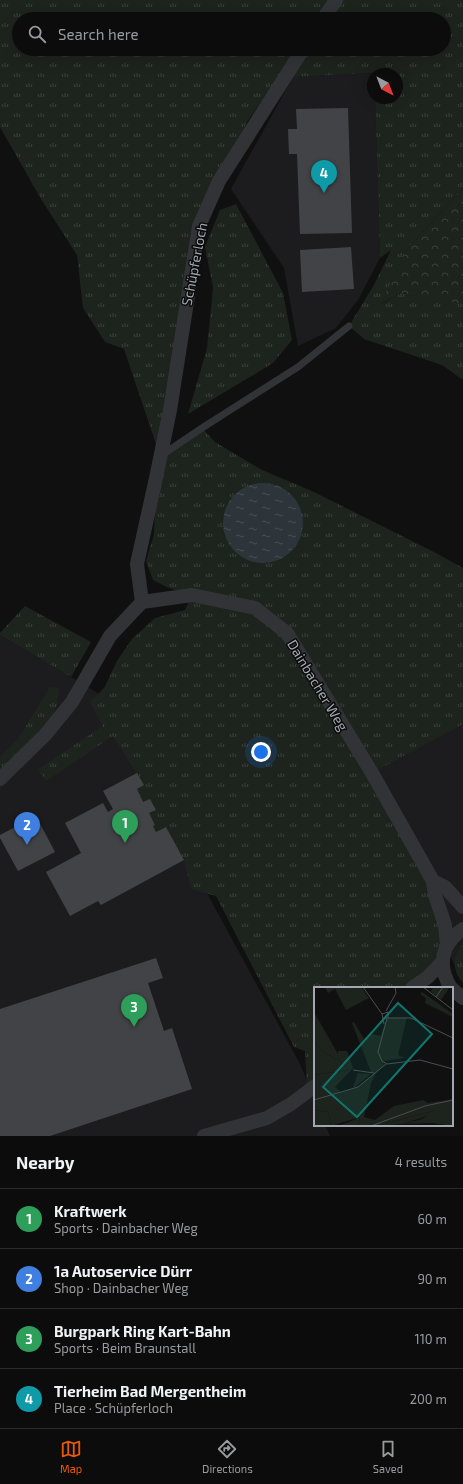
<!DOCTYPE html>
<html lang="en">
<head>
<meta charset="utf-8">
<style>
	:root { --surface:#0c0c0d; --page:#1a1a1b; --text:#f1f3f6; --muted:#9a9b9d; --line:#2c2c2e; --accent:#ea580c }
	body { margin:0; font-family:"Exo 2",sans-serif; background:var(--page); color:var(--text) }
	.compass { position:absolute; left:367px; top:68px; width:36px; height:36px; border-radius:50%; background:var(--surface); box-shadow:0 4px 16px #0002; rotate:138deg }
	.you { position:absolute; left:261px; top:752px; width:14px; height:14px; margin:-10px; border:3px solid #fff; border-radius:50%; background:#1a73e8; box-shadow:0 0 0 6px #1a73e833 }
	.badge { display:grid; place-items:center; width:26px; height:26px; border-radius:50%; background:var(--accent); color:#fff; font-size:13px; font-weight:700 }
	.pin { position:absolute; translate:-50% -33px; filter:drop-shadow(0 1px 2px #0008) }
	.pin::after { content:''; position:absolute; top:21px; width:14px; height:12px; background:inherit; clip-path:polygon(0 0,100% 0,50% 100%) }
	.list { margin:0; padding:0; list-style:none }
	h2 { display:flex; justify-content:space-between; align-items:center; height:52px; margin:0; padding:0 16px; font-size:17px }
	h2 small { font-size:13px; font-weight:400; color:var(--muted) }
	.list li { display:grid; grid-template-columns:26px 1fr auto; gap:12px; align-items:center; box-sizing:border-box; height:60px; padding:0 16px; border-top:1px solid var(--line) }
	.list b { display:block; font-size:15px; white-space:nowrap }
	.list p { margin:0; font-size:13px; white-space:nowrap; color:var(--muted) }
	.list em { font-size:13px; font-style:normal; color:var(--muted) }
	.icon { flex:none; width:22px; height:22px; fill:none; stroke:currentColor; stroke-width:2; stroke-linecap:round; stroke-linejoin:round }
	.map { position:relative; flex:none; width:463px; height:1136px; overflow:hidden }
	.search { position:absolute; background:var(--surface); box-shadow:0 4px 16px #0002; left:12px; right:12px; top:12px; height:44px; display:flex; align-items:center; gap:10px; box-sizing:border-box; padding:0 14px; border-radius:22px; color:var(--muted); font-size:15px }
	.sheet { height:292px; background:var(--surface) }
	nav { display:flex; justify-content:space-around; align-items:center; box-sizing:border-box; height:56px; border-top:1px solid var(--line); background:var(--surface); font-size:11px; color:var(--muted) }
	nav a { display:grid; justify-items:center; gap:2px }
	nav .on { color:var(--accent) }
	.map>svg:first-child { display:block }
	.built { fill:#1c1c1e }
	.grass { fill:url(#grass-tufts) }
	.forest { fill:url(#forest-crowns) }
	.water { fill:url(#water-ripples) }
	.building { fill:#424346 }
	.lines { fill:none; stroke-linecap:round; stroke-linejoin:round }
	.service { stroke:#323336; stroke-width:7 }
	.minor { stroke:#323336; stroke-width:14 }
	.labels { text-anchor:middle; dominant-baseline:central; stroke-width:3; stroke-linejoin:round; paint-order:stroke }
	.street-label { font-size:14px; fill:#a3a8b0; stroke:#0b0b0c }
	.inset-road { fill:none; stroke:#4b4d51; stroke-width:1 }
	.view { fill:#0f766e; fill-opacity:0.15; stroke:#0f766e; stroke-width:2 }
	.inset-edge { fill:none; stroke:#a3a8b0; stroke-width:2 }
</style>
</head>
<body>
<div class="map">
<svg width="463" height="1136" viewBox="0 0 463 1136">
	<defs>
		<pattern id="grass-tufts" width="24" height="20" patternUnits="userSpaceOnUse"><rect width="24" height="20" fill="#1d231d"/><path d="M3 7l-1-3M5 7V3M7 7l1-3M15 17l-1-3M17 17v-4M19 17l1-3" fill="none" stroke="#3b403b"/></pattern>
		<pattern id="forest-crowns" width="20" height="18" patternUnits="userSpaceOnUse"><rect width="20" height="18" fill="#1d231d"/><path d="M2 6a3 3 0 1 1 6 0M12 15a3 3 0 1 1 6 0" fill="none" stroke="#3b403b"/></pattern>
		<pattern id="water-ripples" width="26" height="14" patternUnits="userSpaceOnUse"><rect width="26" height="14" fill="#2d353a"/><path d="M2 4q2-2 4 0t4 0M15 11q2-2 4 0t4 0" fill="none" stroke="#484f54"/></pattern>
	</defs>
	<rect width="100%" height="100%" fill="#101011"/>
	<g class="built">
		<polygon points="375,73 373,74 373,98 375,98 380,258 358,300 336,328 298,346 284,268 231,189 293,77"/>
		<polygon points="0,635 98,693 300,1064 315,1100 315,1125 325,1125 330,1136 0,1136"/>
		<polygon points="463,656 463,981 437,931 338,749"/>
	</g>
	<g class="grass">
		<polygon points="0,0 332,0 319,19 19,19 19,49 298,49 247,122 199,226 160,456 202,428 215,442 262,470 312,491 434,552 463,568 463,724 372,773 433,881 447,945 412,988 315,988 315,1086 307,1092 305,1051 294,1047 216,896 191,889 184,860 166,827 156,832 153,826 155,825 149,813 156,810 150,799 143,802 137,789 144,785 113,736 46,781 38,769 103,726 90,702 104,688 117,661 132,639 155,618 185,610 192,595 169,588 153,580 146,561 154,534 156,478 160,456 124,349 105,342 83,308 77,255 41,199 0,127"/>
		<polygon points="340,0 463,0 463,188 408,248 381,304 401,293 463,303 463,380 442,365 364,339 349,326 374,285 391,250 380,258 375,98 397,98 397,74 374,73 293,77 310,49 444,49 444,19 329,19"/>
		<polygon points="236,204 283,293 292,340 273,363 188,414 207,348 213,288 205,247 220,210"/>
		<polygon points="25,606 91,642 71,677 0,635 0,633"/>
		<polygon points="50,687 59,688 57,705 45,735 0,779 0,757 18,739"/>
		<path d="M463,944V983C452,971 452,956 463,944Z"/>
	</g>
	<polygon class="forest" points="463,188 463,304 401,293 380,304 408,248"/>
	<circle class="water" cx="263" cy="523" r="40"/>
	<g class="building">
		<polygon points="348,108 352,233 300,234 297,154 289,154 288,129 297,129 296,109"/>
		<polygon points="351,247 354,289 302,292 300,250"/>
		<polygon points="137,773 144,785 137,789 143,802 150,799 156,810 149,813 155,825 153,826 156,832 166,827 184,860 101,905 98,901 70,916 46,872 81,853 65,823 103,803 108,812 113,809 103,791"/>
		<polygon points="36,816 55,852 18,871 0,838 0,835"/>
		<polygon points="156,958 163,978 148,983 164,1031 172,1028 192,1089 50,1136 0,1136 0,1009"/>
	</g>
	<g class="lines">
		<polyline class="service" points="162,455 202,428 298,367 349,326"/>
		<g class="minor">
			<polyline points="323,19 336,0"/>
			<polyline points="142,602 137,564 156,478 170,410 199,226 219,181 303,49"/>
			<polyline points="0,779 45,735 72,702 110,636 142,602 192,595 255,608 287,633 372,773 407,835 433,881 435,895 445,925 447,945"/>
			<polyline points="433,881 445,887 463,907"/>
			<polyline points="412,988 428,977 443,961"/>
			<path d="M451,988C437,966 441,944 463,929"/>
			<polyline points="452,989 463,998"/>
			<polyline points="204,1136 267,1118 291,1104 315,1086"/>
		</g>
	</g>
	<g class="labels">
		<g class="street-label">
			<text transform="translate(194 264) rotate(-79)">Schüpferloch</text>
			<text transform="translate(318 685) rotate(59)">Dainbacher Weg</text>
		</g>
	</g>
	<g transform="translate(314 987)">
		<rect width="139" height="139" fill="#101011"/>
		<path d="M11,0H47L55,11L32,23L21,2L14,6ZM108,5L139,27V30L111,16L112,11L106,7ZM0,25L24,67V64H33L39,81L21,100L27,105L17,109L44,100L61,86L57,85L38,36L40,35L50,52L57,47L67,49L73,31L93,30L84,68L91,71L69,74L70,78L62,86L57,96L50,130L61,133L80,119L109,113L114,116L139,112V139L117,136L89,137L108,132L123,123L62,139H44L46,130L17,139L14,125L0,123V88L35,83L26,74L9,65L0,54ZM44,86L57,87L41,100H39Z" fill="#1d231d"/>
		<path d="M0,54L9,65L26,74L35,83L0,88ZM0,123L14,125L17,139H0ZM123,123L125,125L89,137L62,139ZM46,130L44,139H23L35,135Z" fill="#1d231d"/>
		<path d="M119,0H136L127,13L117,5Z" fill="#1d231d"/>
		<path class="inset-road" d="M49,0L68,27M109,0L139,23M122,10L129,0M72,24L82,6L81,0M69,31H74V25L68,27L70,37M73,31L64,65L68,74L73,77L106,73L139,82M74,31H97L139,51M39,83L60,86M0,113L44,100L72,77M57,139L111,119L139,113"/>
		<path class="view" d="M84,16L118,47L43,130L9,100Z"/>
		<rect width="139" height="139" class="inset-edge"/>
	</g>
</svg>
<svg class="compass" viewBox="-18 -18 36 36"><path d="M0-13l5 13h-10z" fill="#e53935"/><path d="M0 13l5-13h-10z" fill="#9a9b9d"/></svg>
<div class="you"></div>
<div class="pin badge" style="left:125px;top:843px;background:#2e9e5b">1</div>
<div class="pin badge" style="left:27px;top:845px;background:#3f7fe0">2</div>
<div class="pin badge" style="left:134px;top:1027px;background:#2e9e5b">3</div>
<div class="pin badge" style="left:324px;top:193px;background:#0f9aa8">4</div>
<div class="search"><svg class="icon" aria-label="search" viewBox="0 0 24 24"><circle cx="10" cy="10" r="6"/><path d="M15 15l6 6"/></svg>Search here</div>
</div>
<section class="sheet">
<h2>Nearby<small>4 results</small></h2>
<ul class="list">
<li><span class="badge" style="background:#2e9e5b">1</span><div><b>Kraftwerk</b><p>Sports · Dainbacher Weg</p></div><em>60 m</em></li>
<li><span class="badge" style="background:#3f7fe0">2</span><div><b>1a Autoservice Dürr</b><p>Shop · Dainbacher Weg</p></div><em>90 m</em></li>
<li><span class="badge" style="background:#2e9e5b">3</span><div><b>Burgpark Ring Kart-Bahn</b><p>Sports · Beim Braunstall</p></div><em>110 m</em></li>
<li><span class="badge" style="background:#0f9aa8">4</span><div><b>Tierheim Bad Mergentheim</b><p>Place · Schüpferloch</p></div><em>200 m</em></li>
</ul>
</section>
<nav>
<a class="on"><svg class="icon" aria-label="map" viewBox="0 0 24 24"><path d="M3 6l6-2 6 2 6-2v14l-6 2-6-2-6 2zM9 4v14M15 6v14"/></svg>Map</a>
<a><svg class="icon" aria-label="directions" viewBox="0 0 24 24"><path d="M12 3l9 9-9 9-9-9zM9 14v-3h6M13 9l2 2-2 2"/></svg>Directions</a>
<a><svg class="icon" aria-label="saved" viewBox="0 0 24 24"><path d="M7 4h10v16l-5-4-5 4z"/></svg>Saved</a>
</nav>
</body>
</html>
